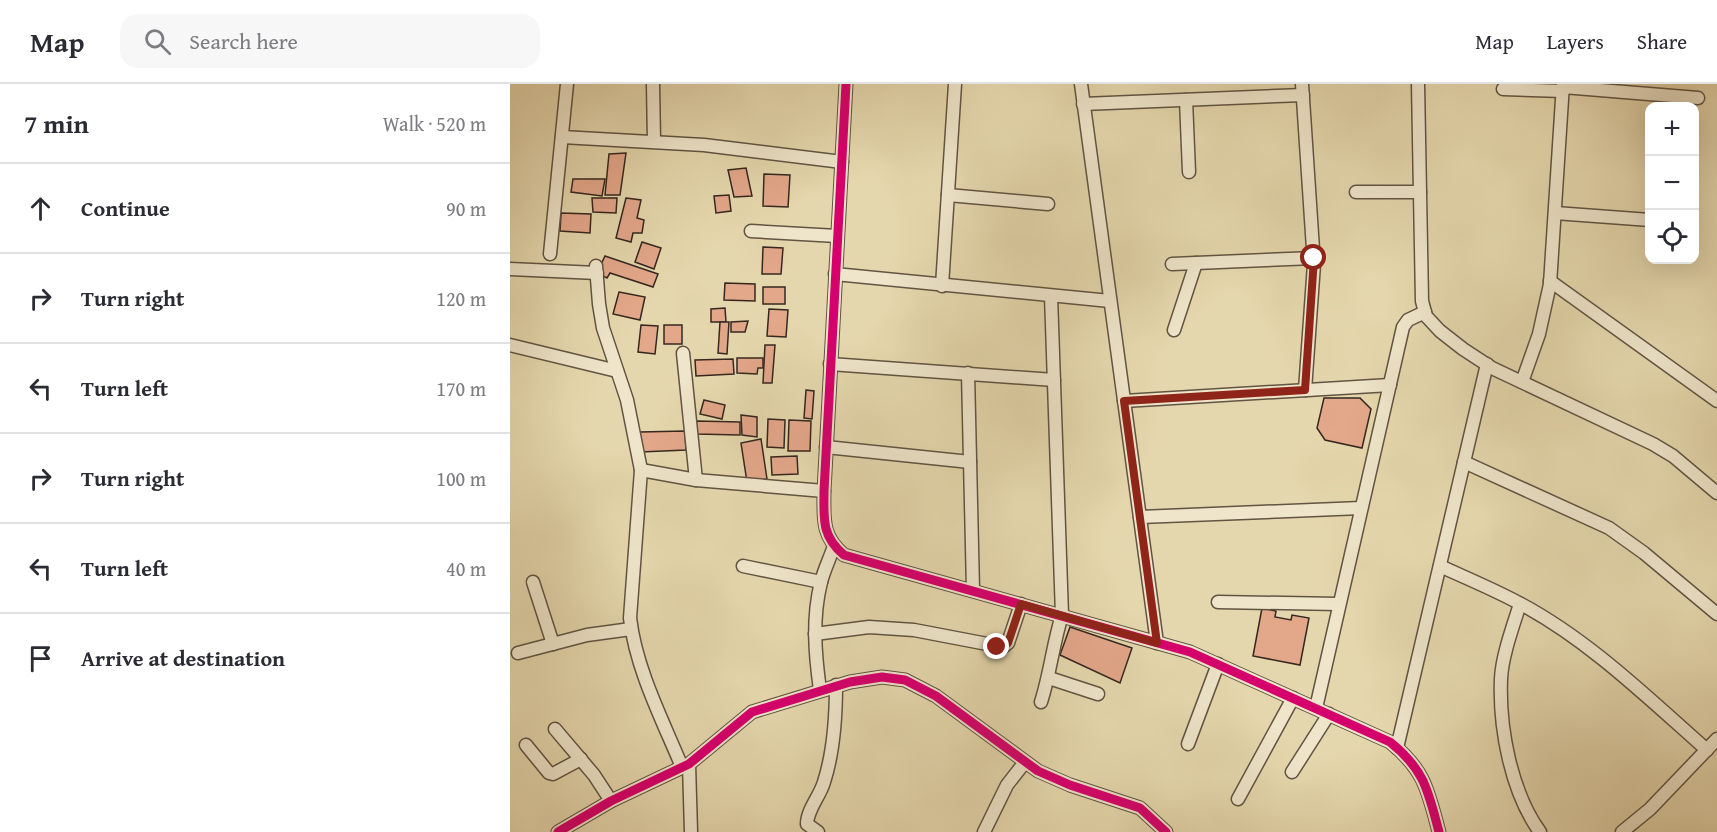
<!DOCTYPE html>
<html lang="en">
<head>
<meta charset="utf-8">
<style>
	:root { --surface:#fff; --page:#f7f7f7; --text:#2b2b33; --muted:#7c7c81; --line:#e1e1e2 }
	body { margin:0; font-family:"Gentium Book Plus",serif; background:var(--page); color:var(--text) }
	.controls { position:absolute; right:18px; top:18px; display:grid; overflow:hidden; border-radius:12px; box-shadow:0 6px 24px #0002 }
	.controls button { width:54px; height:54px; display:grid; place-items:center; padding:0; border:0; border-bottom:2px solid var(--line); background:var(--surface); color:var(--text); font:30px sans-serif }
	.stop { position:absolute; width:18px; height:18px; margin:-14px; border:4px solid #8f2418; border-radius:50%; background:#fff }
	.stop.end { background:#8f2418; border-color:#fff; box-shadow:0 2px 6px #0008 }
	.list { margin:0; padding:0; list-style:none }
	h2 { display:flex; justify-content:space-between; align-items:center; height:78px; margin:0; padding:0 24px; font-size:26px }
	h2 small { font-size:20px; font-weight:400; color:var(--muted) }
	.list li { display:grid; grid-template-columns:39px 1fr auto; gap:18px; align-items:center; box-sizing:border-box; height:90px; padding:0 24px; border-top:2px solid var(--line) }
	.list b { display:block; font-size:22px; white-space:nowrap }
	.list em { font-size:20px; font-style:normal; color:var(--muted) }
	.icon { flex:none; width:33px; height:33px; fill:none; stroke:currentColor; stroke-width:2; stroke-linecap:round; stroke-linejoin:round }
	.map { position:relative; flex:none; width:1207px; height:748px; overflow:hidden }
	header { display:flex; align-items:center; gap:36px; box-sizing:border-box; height:84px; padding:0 30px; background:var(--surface); border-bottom:2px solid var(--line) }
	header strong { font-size:28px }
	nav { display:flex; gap:33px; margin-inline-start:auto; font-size:21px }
	.search { width:420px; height:54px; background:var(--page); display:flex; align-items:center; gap:15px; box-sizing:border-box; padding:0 21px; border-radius:18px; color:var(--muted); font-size:22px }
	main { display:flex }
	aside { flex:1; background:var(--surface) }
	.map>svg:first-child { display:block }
	.building { fill:#e3a78a; stroke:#352820; stroke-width:1.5 }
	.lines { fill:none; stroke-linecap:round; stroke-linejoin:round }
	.minor-casing { stroke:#615443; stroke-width:15 }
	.minor { stroke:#eee5ca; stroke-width:12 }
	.cycleway-casing { stroke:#eee5ca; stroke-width:13 }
	.cycleway { stroke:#d6006c; stroke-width:9 }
	.route { stroke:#8f2418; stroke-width:8 }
</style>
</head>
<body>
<header>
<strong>Map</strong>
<div class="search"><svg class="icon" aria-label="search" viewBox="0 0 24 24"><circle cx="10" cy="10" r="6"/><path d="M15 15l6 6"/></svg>Search here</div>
<nav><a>Map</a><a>Layers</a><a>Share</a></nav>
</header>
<main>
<aside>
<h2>7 min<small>Walk · 520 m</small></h2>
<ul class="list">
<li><svg class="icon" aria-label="ahead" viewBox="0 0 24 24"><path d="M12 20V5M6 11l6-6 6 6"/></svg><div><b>Continue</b></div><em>90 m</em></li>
<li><svg class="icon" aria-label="right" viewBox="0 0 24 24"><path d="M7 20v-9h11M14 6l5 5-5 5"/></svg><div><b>Turn right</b></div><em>120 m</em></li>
<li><svg class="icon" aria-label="left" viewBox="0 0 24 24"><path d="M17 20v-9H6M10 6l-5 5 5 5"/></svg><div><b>Turn left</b></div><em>170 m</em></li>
<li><svg class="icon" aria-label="right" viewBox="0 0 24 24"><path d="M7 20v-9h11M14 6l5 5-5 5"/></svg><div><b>Turn right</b></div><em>100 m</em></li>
<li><svg class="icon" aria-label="left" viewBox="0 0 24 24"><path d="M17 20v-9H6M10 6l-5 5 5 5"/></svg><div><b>Turn left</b></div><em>40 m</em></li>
<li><svg class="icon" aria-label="arrive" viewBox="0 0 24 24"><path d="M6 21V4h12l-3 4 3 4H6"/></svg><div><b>Arrive at destination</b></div></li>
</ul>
</aside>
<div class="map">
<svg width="1207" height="748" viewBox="0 0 1207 748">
	<rect width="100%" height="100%" fill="#e5d7ad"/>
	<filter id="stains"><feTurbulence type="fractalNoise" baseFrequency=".00333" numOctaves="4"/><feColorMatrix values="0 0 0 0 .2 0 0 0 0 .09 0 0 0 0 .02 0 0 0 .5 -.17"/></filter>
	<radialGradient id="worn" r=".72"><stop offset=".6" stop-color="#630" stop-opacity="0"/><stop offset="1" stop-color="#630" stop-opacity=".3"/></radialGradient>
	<g class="building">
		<polygon points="116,69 110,111 95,111 99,70"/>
		<polygon points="236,84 242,112 224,113 218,86"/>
		<polygon points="254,90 280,91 278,123 253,122"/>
		<polygon points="63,95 95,95 92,112 61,108"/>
		<polygon points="219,111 221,127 206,129 204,112"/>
		<polygon points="82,114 107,114 106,129 83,128"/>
		<polygon points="116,114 131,116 127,134 134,136 132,149 123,149 121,158 106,154"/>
		<polygon points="51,129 81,130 80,149 50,147"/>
		<polygon points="132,158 151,164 144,185 125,178"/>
		<polygon points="253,163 273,164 271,190 252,190"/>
		<polygon points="95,172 148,190 143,203 100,189 97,194 87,189"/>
		<polygon points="215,199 245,200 245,217 214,216"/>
		<rect x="253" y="203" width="22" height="17"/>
		<polygon points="109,208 135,213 130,236 103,230"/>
		<polygon points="215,224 216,238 201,238 201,225"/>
		<polygon points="259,225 278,226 276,253 257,252"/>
		<polygon points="238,237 235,248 221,248 221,238"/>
		<polygon points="210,238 219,238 217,270 208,269"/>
		<polygon points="131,241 148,242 145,270 128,268"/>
		<rect x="154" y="241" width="18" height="19"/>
		<polygon points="255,261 265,261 262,299 253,299"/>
		<polygon points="227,274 253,274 253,284 248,284 247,290 227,289"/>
		<polygon points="223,275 224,290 186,292 185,276"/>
		<polygon points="296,306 304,307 302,335 294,334"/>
		<polygon points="814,314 850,314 861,325 852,364 815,356 807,344"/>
		<polygon points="194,316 215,321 212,335 190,330"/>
		<polygon points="231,331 247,333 247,353 232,351"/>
		<polygon points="258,335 275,336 274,364 257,363"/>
		<polygon points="279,336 301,337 300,367 278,367"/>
		<polygon points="186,337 230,338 230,351 186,350"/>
		<polygon points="175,347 176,366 131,368 130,348"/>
		<polygon points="251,355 257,395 237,398 231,359"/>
		<polygon points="287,372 288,390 262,391 261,373"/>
		<polygon points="752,524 766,527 765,533 781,536 782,531 799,534 790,581 743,572"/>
		<polygon points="560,543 622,564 610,599 550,571"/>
	</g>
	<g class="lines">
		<defs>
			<g id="minor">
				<polyline points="143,0 144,57"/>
				<path d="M336,0L314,407C314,434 311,452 334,471L680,568L880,658C915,686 918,707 929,748"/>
				<polyline points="571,0 647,559"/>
				<polyline points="792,0 804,180 795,306"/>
				<polyline points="908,0 912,217 916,232 930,247 953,265 982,284 1143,360 1163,372 1207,409"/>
				<polyline points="1053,3 1188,14"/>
				<polyline points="993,5 1053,7"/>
				<polyline points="676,16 679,88"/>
				<polyline points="573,20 793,11"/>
				<polyline points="52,53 194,61 332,78"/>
				<polyline points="846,108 910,108"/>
				<polyline points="438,111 538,120"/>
				<polyline points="1045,129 1140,136"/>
				<polyline points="241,147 327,152"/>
				<polyline points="40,170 57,0"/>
				<polyline points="662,180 804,174"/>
				<path d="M86,182L89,220L93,244L117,316L131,386L120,534C126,585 152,635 172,683"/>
				<polyline points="0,185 87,189"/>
				<polyline points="325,190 600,217"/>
				<polyline points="1040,197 1207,317"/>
				<polyline points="432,202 445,0"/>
				<polyline points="664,246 686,179"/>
				<polyline points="0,261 107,287"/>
				<polyline points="173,269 186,396"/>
				<polyline points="320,280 544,296"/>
				<polyline points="458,289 463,506"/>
				<polyline points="1012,298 1029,250 1040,200 1053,0"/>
				<polyline points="614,317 880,301"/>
				<polyline points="316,363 460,378"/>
				<polyline points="954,378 1099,444 1134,469 1207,530"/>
				<polyline points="131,386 186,396 314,407"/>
				<polyline points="630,433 851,424"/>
				<polyline points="233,482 311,498"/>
				<path d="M930,482C956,494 983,505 1009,519C1079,556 1138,614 1197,666"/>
				<polyline points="23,498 43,560"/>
				<polyline points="708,518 829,520"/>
				<path d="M1010,520C1003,542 992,572 991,595C989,644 1001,708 1030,748"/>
				<polyline points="305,550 359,543 404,546 493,563 498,559 511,520"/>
				<polyline points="8,569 77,551 121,545"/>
				<polyline points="539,594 588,610"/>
				<path d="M310,606C305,570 302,534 311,498C314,486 320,474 324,462"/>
				<path d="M531,618C540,590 543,560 552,531L541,212"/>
				<polyline points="806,624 893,243 898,236 915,228"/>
				<polyline points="45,645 84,691 101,717"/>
				<polyline points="678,660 708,580"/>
				<polyline points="16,661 39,689 43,690 71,675"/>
				<polyline points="887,664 977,280"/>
				<polyline points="179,680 181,748"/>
				<polyline points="782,688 819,630"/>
				<polyline points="728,715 783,614"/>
				<polyline points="48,748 101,717 179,680 242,628 340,598 372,593 395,596 426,612 528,687 560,701 630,724 656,748"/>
				<path d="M308,748L297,740C297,726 310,712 314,698C324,667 326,634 326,601"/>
				<polyline points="474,748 497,701 515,678"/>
				<polyline points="1112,748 1140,725 1207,655"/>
			</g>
		</defs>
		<use href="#minor" class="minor-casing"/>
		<use href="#minor" class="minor"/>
		<defs>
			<g id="cycleway">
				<path d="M336,0L314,407C314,434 311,452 334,471L680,568L880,658C915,686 918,707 929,748"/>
				<polyline points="48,748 101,717 179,680 242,628 340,598 372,593 395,596 426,612 528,687 560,701 630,724 656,748"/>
			</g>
		</defs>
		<use href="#cycleway" class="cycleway-casing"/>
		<use href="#cycleway" class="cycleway"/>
	</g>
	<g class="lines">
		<polyline class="route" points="487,563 493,563 498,559 511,520 647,559 614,317 795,306 804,174"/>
	</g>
	<rect width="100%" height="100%" filter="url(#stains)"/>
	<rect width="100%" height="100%" fill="url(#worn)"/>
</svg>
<div class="controls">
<button>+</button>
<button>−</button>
<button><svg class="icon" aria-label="locate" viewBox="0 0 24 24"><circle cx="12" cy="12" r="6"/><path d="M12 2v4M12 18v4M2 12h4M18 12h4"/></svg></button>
</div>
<div class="stop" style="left:804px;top:174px"></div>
<div class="stop end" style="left:487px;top:563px"></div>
</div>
</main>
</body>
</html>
